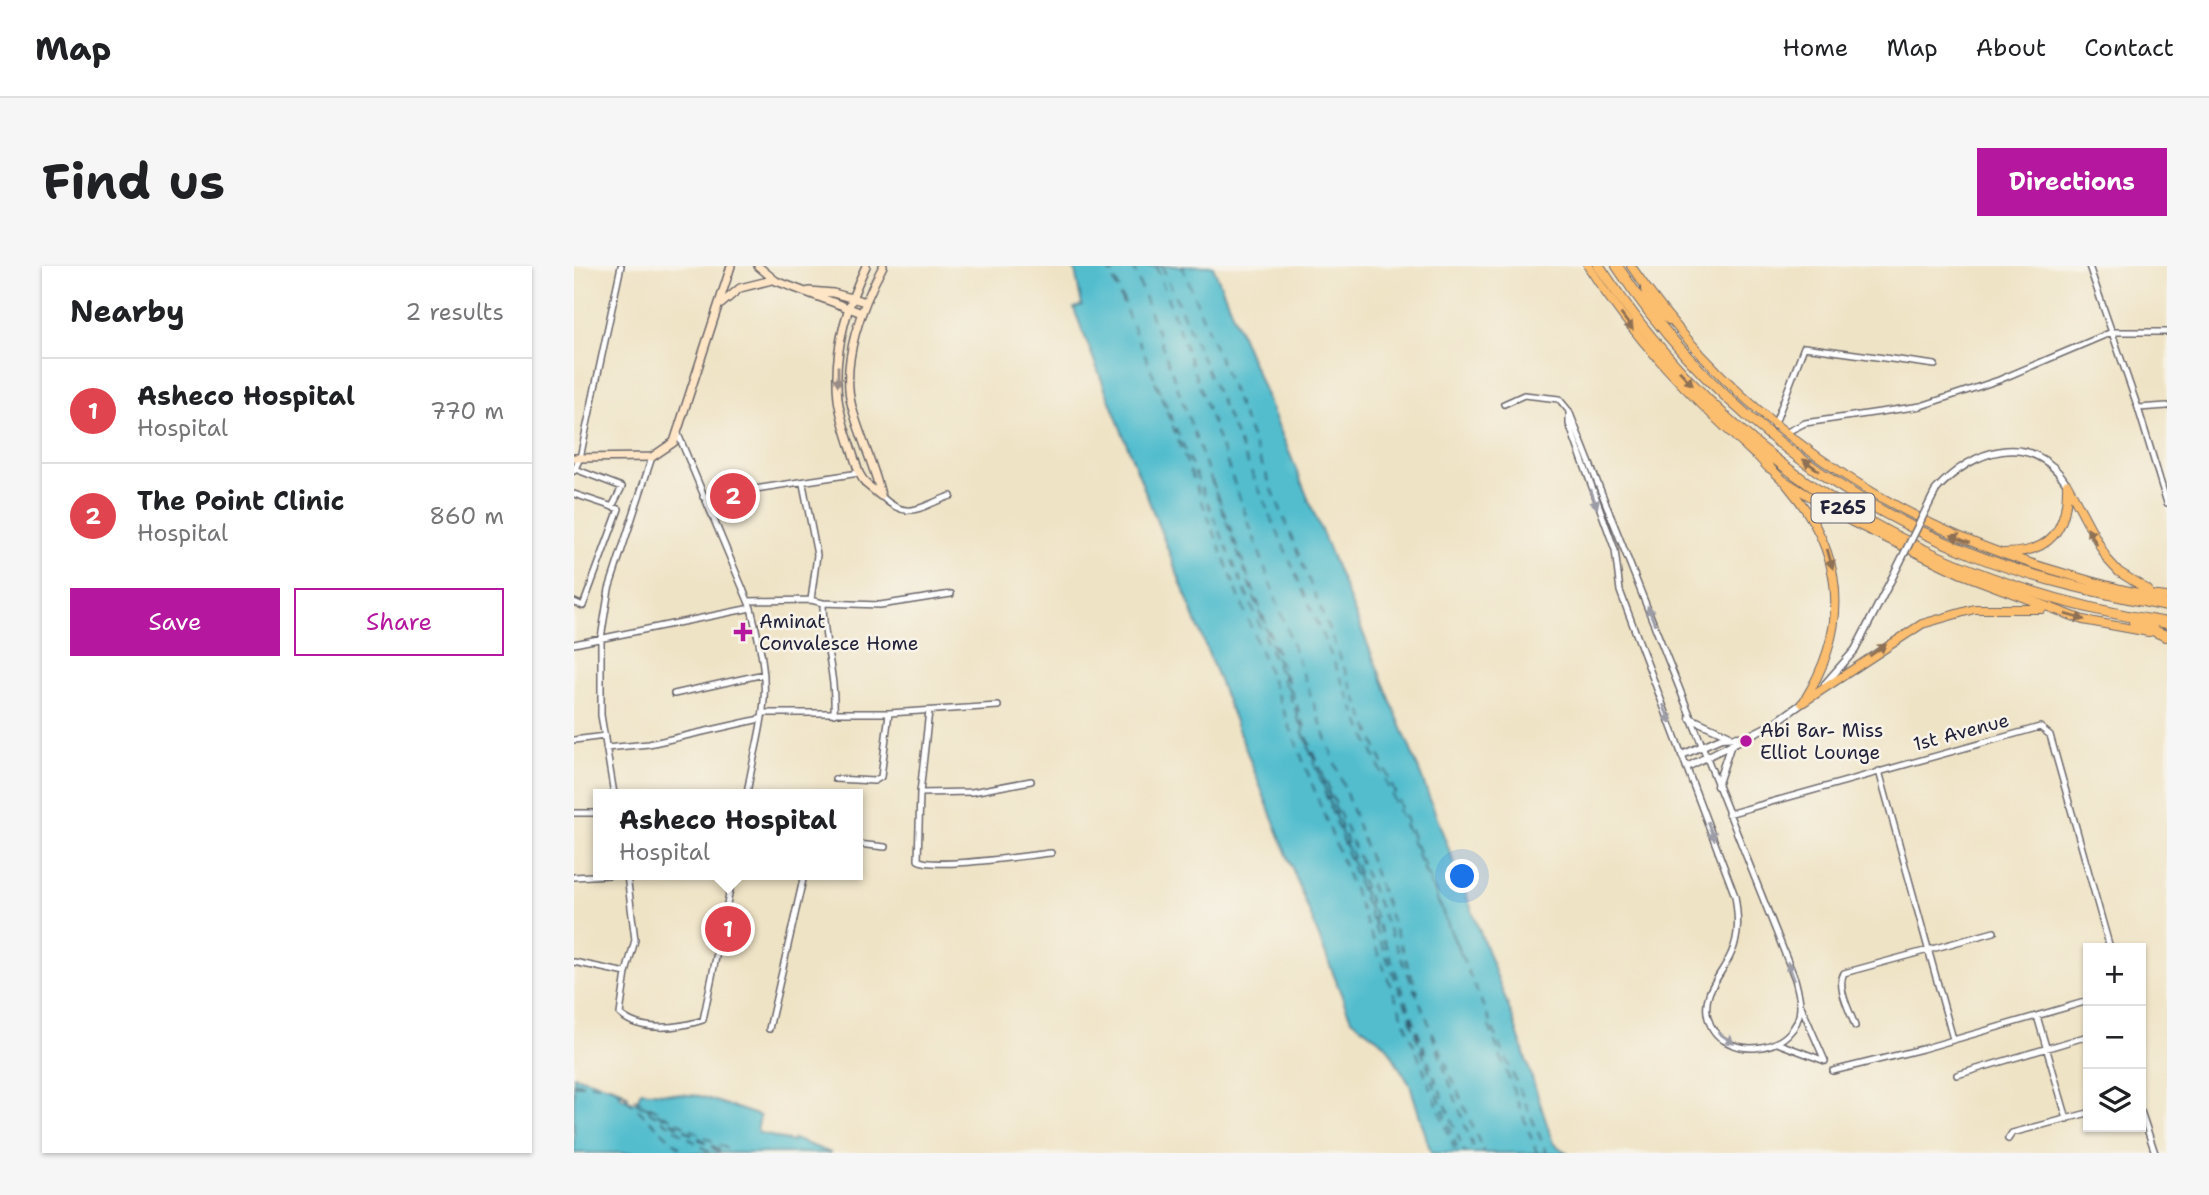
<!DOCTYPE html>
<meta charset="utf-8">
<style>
body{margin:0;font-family:"Shantell Sans",sans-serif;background:#f6f6f6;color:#202124}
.controls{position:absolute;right:21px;bottom:21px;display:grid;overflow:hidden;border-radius:0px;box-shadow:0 2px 5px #0004}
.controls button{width:63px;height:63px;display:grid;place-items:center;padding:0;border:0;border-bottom:2px solid #e0e0e0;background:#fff;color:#202124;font:35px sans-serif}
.you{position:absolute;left:889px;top:611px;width:24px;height:24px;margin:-18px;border:5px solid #fff;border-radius:50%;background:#1a73e8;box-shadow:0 0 0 10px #1a73e833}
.badge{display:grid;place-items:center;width:46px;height:46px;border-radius:50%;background:#b5179e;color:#fff;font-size:23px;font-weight:700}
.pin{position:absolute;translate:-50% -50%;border:4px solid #fff;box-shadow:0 2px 7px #0006}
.popup{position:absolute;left:19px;top:523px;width:270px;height:91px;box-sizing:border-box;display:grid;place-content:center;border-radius:0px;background:#fff;filter:drop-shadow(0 2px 5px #0005);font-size:23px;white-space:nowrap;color:#757577}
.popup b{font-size:26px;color:#202124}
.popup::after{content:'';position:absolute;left:50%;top:100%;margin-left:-14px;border:14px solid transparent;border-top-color:#fff}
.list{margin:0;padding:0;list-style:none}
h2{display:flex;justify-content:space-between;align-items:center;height:91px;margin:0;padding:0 28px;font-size:30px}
h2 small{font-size:23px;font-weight:400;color:#757577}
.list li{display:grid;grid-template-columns:46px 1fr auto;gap:21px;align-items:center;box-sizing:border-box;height:105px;padding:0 28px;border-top:2px solid #e0e0e0}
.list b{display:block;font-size:26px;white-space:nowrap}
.list p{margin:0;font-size:23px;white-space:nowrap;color:#757577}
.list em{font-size:23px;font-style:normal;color:#757577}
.actions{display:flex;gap:14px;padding:21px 28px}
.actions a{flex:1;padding:16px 0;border:2px solid #b5179e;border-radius:0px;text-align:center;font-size:24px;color:#b5179e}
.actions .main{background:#b5179e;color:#fff}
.icon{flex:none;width:38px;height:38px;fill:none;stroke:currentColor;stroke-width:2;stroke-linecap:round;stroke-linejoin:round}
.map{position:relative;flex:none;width:1593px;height:887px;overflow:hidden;border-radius:0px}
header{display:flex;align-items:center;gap:42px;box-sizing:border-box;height:98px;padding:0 35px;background:#fff;border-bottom:2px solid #e0e0e0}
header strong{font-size:33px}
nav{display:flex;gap:38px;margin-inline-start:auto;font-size:24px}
.intro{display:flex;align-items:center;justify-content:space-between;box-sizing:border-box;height:168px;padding:0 42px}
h1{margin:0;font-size:49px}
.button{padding:18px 32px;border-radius:0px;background:#b5179e;color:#fff;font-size:24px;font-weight:700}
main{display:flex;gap:42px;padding:0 42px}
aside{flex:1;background:#fff;border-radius:0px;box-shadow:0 2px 5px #0004}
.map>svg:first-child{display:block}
.water{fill:#52bdce;stroke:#3a7084;stroke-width:2}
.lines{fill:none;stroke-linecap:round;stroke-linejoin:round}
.ferry{stroke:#33586e;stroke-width:2;stroke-dasharray:9 7;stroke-linecap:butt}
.minor-casing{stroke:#6a666b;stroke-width:8}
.tertiary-casing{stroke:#6a666b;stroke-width:9}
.secondary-casing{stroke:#6a666b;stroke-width:10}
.primary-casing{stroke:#6a666b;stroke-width:10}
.motorway-casing{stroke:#6a666b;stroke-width:12}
.minor{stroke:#fff;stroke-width:5}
.tertiary{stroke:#fff;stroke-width:6}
.secondary{stroke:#fde5c5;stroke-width:7}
.primary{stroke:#fbbd6e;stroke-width:8}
.motorway{stroke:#fbbd6e;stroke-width:10}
.tertiary-bridge-casing{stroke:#6a666b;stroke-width:9;stroke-linecap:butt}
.tertiary-bridge{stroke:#fff;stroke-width:6}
.oneway{fill:#8e7054}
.oneway2{fill:#9a8d87}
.oneway3{fill:#9c9ca7}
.poi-dot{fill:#b5179e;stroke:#f7f3e8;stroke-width:2.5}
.labels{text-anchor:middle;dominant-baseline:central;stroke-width:5;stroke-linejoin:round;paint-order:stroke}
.shield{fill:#f7f3e8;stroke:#62616f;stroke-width:2}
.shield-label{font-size:18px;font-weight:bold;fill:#22223b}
.poi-label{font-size:19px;fill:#22223b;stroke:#f7f3e8;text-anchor:start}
.street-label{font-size:19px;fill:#22223b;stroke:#f7f3e8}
</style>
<header>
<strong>Map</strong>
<nav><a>Home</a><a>Map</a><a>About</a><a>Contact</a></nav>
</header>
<div class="intro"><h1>Find us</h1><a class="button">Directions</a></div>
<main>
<aside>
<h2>Nearby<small>2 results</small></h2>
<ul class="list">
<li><span class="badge" style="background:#e0444e">1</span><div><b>Asheco Hospital</b><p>Hospital</p></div><em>770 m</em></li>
<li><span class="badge" style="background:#e0444e">2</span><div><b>The Point Clinic</b><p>Hospital</p></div><em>860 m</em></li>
</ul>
<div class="actions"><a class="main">Save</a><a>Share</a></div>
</aside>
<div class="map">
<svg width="1593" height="887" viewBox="0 0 1593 887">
<rect width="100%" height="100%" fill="#f7f3e8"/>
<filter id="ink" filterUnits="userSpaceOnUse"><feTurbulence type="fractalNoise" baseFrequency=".0143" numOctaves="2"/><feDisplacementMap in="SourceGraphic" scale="14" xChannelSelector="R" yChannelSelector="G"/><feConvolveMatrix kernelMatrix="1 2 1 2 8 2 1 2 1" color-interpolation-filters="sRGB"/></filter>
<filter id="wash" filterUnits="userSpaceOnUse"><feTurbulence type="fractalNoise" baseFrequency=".00686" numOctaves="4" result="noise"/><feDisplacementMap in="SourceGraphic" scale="28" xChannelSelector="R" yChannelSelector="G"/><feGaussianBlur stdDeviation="1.57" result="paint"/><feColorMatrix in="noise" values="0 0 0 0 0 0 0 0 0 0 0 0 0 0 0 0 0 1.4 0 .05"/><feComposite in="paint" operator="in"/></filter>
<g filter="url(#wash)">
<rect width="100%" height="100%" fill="#efe3c5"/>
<path class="water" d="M500,0H639L843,499L939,753L979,877L993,887H857L836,819L812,779L777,753L502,48L500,42L508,39Z
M0,810L48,824L46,831L62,837L67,825L126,830L186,850L183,866L218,876L220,873L257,887H0Z"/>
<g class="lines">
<path class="ferry" d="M533,0L910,887
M536,0L551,38
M559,0L707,405
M582,0L844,727
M588,0L973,887
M608,0L888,693
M581,115L882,887
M638,214L731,461
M708,405L716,426
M723,450L796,650L891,887
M732,471L804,666
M748,509L854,792
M836,753L885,887
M915,760L963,887
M858,768L901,887
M0,817L20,818
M0,819H36L160,887
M40,822L112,887
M48,827L137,887
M69,839L151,887
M97,856L147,887"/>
</g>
</g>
<g filter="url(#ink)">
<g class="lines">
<g class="minor-casing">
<path id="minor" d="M1515,0L1564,142L1593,237
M930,138L950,129L985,133L995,145L1221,713C1223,721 1226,731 1226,739C1227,789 1146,798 1134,752C1127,726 1148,709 1157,688C1166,670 1164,649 1161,630L1046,325L1041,284L995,158V145
M1564,142L1593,140
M1200,160L1230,81L1361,99
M1211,167L1231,157L1347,140L1425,114L1538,66H1593
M104,168L177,342C185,375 194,409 189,444C186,471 177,500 173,528
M1,203L48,221L38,241
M0,205L6,192L47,0
M229,218L243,289L237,334
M0,228L45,243L9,340L0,336
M307,230C335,257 347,239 377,230
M129,231L285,207
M174,335L237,334L249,337C249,376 262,408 260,448
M249,337L306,339L377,328
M0,378L177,342
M100,428L190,408
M355,445L346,527L344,594C358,604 454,589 477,587
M189,447H315L424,440
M0,474L31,470
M32,482L75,478L186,453
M1305,505L1379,773
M261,513L300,515L307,511L315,447
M346,527L398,526L457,515
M40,528L27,449V372L35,323L78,191
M0,547H24
M1154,548L1466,461L1476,469L1536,682
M284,578L311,581
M53,609L61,674L52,707L46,748C67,767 105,762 129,754L159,609
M0,611L35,609
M0,696L52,707
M1227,740L1251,795
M1463,750L1493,853
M1281,760C1276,745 1262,721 1270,707L1420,666
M195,763L230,609
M1203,777L1251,795
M1259,805L1348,783L1514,735
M1383,809L1514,770
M1567,845L1581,887
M1434,873L1438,867L1514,847"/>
</g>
<g class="tertiary-casing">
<path id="tertiary" d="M1362,224C1398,183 1458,163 1493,218
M1251,418L1281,384L1317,314
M1116,452L1154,469
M1108,489L1147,472L1167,471
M1113,501L1202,456L1230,436
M1143,520L1157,478"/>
</g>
<g class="secondary-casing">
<path id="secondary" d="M184,0L202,15L288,47
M292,0C272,41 259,87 264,133C267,157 278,183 285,207L291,217L307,230
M235,25L259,27L292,36
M147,38L166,22L198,14
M0,192L78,191L100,176L157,0
M307,229C300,199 286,171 278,141C266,96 288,39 309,0"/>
</g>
<g class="primary-casing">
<path id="primary" d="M1014,0C1060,73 1117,131 1180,188
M1057,0C1160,152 1313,258 1489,307C1523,317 1559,328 1593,331
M1193,199L1209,214L1278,256L1385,307L1509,354L1575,366
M1493,218L1533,293L1545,306L1574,324
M1213,219C1271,287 1277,359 1230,435
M1430,287C1477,287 1494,263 1493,218
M1228,437L1348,358L1400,343H1468"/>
</g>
<g class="motorway-casing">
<path id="motorway" d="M1025,0C1158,204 1355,319 1593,357
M1043,0C1127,129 1255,231 1398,288C1460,313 1527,327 1593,340
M1072,23L1079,43
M1076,39L1095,53
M1176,176L1181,186L1195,201
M1560,356L1592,370"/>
</g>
<use href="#minor" class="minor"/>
<use href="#tertiary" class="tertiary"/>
<use href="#secondary" class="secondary"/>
<use href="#primary" class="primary"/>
<use href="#motorway" class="motorway"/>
<g class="tertiary-bridge-casing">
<path id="tertiary-bridge" d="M1317,314L1362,224"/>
</g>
<use href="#tertiary-bridge" class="tertiary-bridge"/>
</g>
<defs><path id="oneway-solid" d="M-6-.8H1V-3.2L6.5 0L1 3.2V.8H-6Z" transform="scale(1.75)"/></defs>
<g class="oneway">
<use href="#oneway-solid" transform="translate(1053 56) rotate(53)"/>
<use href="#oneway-solid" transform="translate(1112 112) rotate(47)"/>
<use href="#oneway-solid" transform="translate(1237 199) rotate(-145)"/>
<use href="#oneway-solid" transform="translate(1518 270) rotate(-118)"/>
<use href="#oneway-solid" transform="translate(1386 273) rotate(-157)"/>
<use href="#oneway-solid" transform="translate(1256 293) rotate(74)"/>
<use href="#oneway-solid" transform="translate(1501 351) rotate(16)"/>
<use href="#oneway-solid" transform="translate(1304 384) rotate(-35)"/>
</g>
<use class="oneway2" href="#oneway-solid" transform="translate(264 110) rotate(90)"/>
<g class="oneway3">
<use href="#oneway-solid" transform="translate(1020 233) rotate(71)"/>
<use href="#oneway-solid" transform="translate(1077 349) rotate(-111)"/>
<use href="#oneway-solid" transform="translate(1093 448) rotate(69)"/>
<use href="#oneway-solid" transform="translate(1137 565) rotate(69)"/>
<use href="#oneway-solid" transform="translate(1217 705) rotate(-111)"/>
<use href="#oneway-solid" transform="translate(1152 772) rotate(36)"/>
</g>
</g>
<g class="poi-dot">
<path d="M165.5 355.5h7v7h7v7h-7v7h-7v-7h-7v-7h7z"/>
<circle cx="1172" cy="475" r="7"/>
</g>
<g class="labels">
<rect class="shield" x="1237.5" y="227.5" width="63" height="29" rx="5"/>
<g class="shield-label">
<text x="1269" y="242">F265</text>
</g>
<g class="poi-label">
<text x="185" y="355">Aminat<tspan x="185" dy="22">Convalesce Home</tspan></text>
<text x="1186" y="464">Abi Bar- Miss<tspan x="1186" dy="22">Elliot Lounge</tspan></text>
</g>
<g class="street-label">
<text transform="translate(1387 466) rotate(-15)">1st Avenue</text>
</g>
</g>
</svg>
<div class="controls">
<button>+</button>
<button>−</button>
<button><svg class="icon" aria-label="layers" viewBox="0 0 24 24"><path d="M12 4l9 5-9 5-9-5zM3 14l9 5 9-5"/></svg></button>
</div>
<div class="you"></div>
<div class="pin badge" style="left:154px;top:663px;background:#e0444e">1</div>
<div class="popup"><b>Asheco Hospital</b>Hospital</div>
<div class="pin badge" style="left:159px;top:230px;background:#e0444e">2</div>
</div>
</main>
